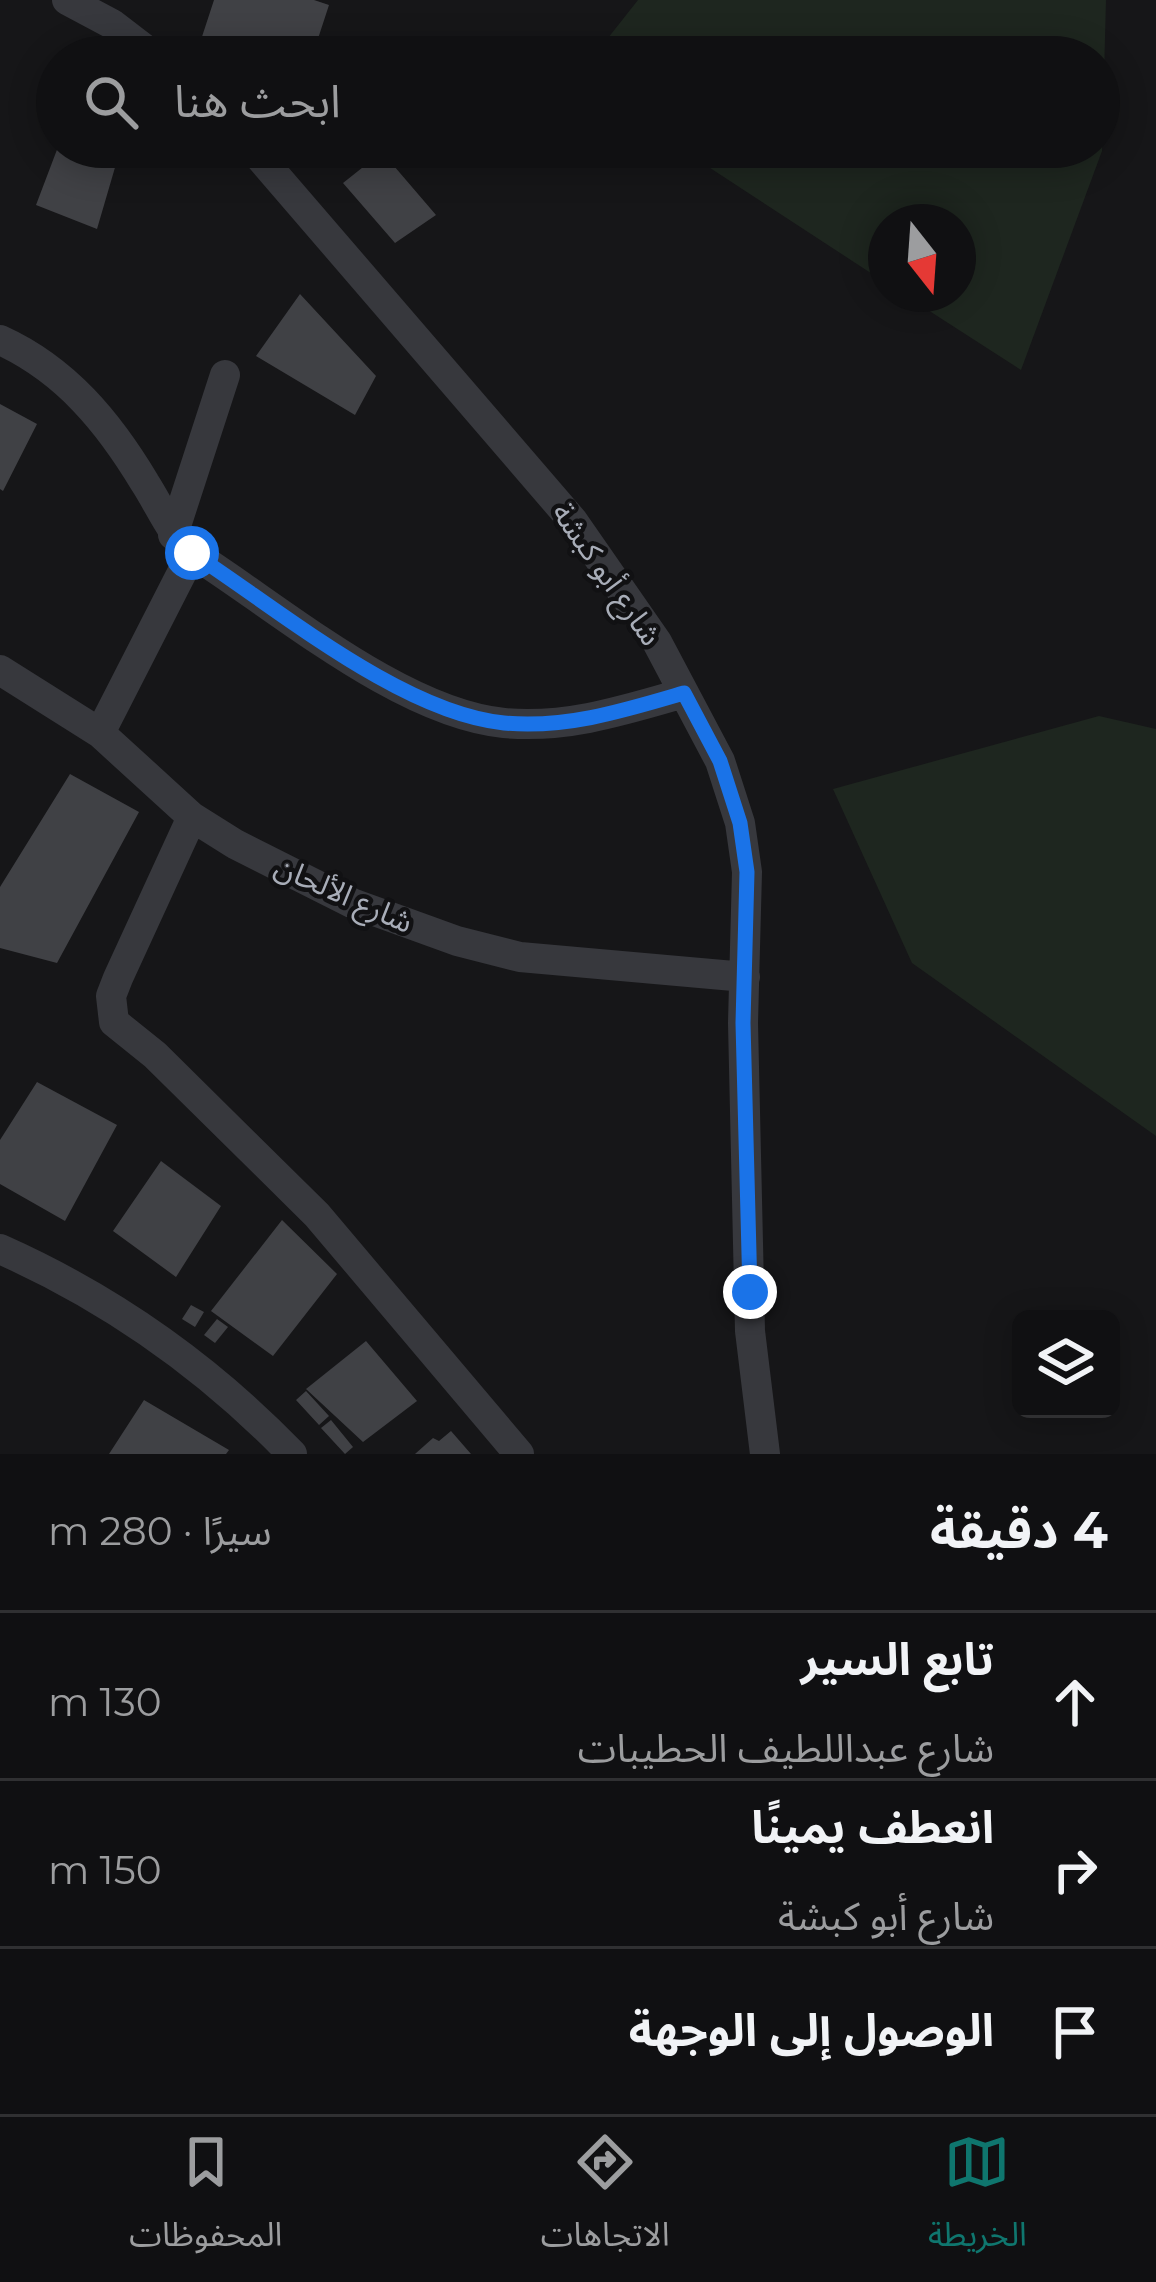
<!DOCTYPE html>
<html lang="ar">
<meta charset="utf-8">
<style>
body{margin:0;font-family:Montserrat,"Noto Sans Arabic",sans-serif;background:#1e1e20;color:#f1f3f6;direction:rtl}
.controls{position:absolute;right:36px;bottom:36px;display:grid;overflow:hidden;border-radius:18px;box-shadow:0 6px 30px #0003}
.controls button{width:108px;height:108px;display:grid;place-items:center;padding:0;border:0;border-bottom:3px solid #303032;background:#101012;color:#f1f3f6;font:60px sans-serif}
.compass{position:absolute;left:868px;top:204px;width:108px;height:108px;border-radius:50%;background:#101012;box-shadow:0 6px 30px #0003;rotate:163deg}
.stop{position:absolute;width:36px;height:36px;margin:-27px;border:9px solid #1a73e8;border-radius:50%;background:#fff}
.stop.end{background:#1a73e8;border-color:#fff;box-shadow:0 3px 12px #0008}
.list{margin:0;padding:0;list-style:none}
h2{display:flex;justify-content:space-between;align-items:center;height:156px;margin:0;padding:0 48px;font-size:51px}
h2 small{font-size:39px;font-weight:400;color:#9c9d9f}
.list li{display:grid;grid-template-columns:78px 1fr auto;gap:36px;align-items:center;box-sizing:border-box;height:168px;padding:0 48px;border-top:3px solid #303032}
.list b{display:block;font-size:45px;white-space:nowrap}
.list p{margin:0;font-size:39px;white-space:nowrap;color:#9c9d9f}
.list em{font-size:39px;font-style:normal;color:#9c9d9f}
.icon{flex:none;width:66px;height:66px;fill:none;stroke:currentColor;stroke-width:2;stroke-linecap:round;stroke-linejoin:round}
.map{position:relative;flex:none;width:1156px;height:1454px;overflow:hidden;direction:ltr}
.search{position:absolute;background:#101012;box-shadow:0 6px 30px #0003;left:36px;right:36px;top:36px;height:132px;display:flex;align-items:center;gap:30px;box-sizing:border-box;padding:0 42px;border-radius:66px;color:#9c9d9f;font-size:45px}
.sheet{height:660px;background:#101012}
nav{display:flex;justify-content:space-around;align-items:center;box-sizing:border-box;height:168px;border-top:3px solid #303032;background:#101012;font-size:33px;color:#9c9d9f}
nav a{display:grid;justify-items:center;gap:6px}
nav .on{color:#0f766e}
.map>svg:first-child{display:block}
.green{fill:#1e261f}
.building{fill:#404145}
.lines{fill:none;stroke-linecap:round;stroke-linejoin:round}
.street{stroke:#37383d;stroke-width:30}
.route{stroke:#1a73e8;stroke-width:15}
.labels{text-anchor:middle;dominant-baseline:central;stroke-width:9;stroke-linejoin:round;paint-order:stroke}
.street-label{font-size:30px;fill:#a8adb8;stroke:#111113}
</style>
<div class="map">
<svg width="1156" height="1454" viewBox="0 0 1156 1454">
<rect width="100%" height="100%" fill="#161618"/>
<path class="green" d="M638,0H1106L1102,151L1021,370L903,294H958V222H886V283L678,147H1099V57H593Z
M1099,716L1156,729V1136L912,963L833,789Z"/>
<path class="building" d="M214,0H314L329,5L312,57H200L196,55Z
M58,147H121L97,229L36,205Z
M382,152L436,215L395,243L343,183Z
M300,294L376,376L355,415L256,356Z
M0,404L37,424L3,491L0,489Z
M70,774L139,812L57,963L0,948V887Z
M37,1082L117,1125L65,1221L0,1184V1140Z
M161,1161L221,1206L176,1277L113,1231Z
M282,1220L337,1274L273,1356L211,1311Z
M191,1305L204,1312L195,1327L182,1319Z
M217,1319L228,1327L215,1343L204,1335Z
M366,1341L417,1401L363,1442L306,1389Z
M306,1391L329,1416L319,1425L296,1400Z
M144,1400L229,1450L226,1454H109Z
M331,1420L353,1447L345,1454L321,1428Z
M451,1431L471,1454H415L433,1438L439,1441Z"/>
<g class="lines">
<path class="street" d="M67,0L112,24L155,57
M251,147L573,521L657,642L720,761L740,823L747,872L743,1023L750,1331L765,1454
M0,340C66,370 109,423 145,483C161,508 170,532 192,553C279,608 401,713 504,723C566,729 625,710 684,693
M173,535L225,375
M0,670L100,733L192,817L235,844L352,903L457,941L520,957L745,977
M100,733L192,553
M192,817L118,978L111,996L114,1022L155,1055L317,1215L519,1454
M0,1249C110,1298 208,1367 292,1454"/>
</g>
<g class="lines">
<path class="route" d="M192,553C277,608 402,713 504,723C566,729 626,710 684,693L720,761L740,823L747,872L743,1023L750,1292"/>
</g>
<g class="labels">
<g class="street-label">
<text transform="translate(607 574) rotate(55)">شارع أبو كبشة</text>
<text transform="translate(344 894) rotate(24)">شارع الألحان</text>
</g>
</g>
</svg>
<div class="controls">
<button><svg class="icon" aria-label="layers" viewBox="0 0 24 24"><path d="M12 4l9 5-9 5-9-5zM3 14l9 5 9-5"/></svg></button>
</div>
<svg class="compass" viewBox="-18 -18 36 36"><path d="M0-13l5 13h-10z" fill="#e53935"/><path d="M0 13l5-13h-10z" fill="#9c9d9f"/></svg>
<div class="stop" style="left:192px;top:553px"></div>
<div class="stop end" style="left:750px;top:1292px"></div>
<div class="search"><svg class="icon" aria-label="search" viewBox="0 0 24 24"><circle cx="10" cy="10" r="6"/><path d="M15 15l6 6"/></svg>ابحث هنا</div>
</div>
<section class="sheet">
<h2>4 دقيقة<small>سيرًا · 280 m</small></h2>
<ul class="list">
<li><svg class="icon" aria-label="ahead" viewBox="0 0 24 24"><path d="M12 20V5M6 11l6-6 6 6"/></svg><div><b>تابع السير</b><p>شارع عبداللطيف الحطيبات</p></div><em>130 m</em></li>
<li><svg class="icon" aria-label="right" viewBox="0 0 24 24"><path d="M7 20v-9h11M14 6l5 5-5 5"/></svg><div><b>انعطف يمينًا</b><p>شارع أبو كبشة</p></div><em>150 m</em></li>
<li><svg class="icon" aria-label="arrive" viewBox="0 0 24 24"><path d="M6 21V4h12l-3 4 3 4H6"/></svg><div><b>الوصول إلى الوجهة</b></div></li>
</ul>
</section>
<nav>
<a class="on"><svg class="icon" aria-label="map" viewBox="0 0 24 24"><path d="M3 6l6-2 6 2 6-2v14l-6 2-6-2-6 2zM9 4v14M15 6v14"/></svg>الخريطة</a>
<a><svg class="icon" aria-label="directions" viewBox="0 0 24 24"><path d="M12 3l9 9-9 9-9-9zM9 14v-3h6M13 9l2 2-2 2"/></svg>الاتجاهات</a>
<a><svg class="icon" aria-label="saved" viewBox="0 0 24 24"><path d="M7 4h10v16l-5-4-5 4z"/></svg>المحفوظات</a>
</nav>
